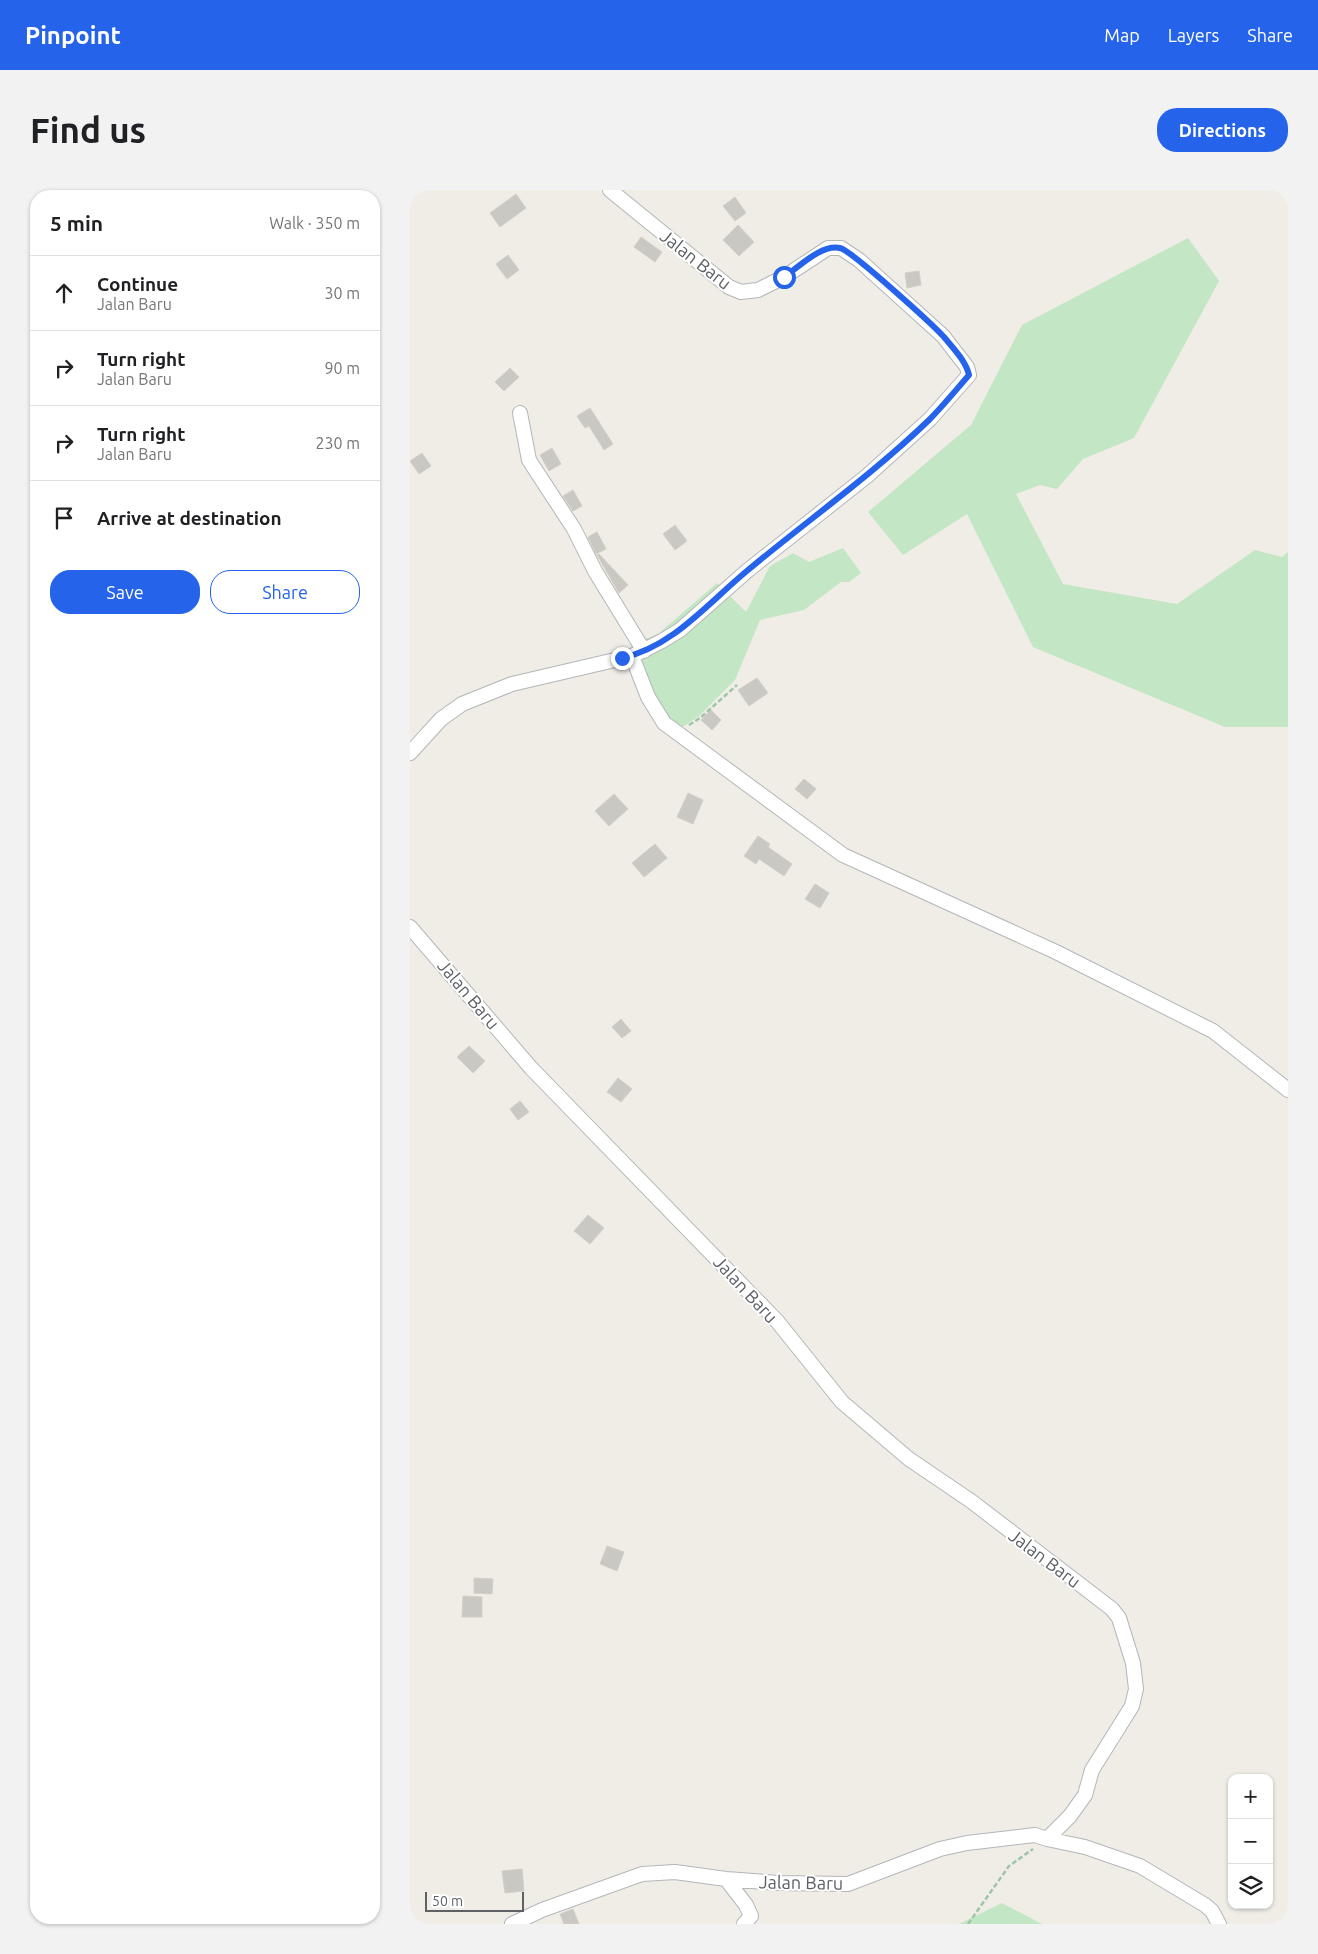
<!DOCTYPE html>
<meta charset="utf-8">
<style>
body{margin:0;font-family:Ubuntu,sans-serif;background:#f2f2f2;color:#202124}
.controls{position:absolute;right:15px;bottom:15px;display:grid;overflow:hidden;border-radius:10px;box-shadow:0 1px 4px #0004}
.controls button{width:45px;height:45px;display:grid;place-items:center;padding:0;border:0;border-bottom:1px solid #e0e0e0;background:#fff;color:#202124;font:25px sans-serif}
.scale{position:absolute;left:15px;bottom:12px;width:99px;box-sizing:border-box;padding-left:5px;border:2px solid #5d6166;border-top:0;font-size:14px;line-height:18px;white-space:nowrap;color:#5d6166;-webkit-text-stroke:4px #fff;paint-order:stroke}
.stop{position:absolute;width:15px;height:15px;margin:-11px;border:4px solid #2563eb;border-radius:50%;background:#fff}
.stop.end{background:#2563eb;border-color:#fff;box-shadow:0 1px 5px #0008}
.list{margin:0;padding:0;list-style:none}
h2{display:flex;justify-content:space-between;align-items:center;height:65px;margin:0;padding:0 20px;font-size:21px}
h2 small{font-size:16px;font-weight:400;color:#757577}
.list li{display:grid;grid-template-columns:32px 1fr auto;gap:15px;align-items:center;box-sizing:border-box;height:75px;padding:0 20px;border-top:1px solid #e0e0e0}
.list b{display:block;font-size:19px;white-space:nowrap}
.list p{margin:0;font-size:16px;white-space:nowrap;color:#757577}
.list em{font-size:16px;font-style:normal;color:#757577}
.actions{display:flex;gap:10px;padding:15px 20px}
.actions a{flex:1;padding:11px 0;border:1px solid #2563eb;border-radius:20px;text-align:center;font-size:18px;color:#2563eb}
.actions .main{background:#2563eb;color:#fff}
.icon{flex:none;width:28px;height:28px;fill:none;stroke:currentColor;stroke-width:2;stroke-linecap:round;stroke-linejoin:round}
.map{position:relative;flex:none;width:878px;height:1734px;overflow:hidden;border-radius:20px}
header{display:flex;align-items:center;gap:30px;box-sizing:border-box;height:70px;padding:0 25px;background:#2563eb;color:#fff}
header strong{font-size:24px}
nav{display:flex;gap:28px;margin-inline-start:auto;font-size:18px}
.intro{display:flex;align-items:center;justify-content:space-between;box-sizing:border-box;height:120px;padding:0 30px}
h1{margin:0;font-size:35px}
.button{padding:12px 22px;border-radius:20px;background:#2563eb;color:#fff;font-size:18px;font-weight:700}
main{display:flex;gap:30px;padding:0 30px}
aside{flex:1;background:#fff;border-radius:20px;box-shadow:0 1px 4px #0004}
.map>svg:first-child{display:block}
.green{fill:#c3e6c4}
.building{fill:#cac8c3;stroke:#d4cfc4}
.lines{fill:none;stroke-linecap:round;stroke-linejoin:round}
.street-casing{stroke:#b3b6ba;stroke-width:16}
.path{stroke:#9dc6a9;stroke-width:2.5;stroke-dasharray:5 2.5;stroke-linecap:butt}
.street{stroke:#fff;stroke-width:14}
.route{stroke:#2563eb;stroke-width:6}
.labels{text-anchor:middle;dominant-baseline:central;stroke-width:4;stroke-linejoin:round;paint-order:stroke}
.street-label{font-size:18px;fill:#5d6166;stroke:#fff}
</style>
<header>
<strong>Pinpoint</strong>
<nav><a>Map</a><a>Layers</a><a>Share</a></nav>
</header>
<div class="intro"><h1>Find us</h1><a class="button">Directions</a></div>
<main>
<aside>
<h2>5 min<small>Walk · 350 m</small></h2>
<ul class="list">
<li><svg class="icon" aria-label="ahead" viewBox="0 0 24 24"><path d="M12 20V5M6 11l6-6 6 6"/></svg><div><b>Continue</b><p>Jalan Baru</p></div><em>30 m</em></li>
<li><svg class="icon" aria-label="right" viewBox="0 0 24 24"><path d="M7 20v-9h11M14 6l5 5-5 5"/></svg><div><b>Turn right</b><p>Jalan Baru</p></div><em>90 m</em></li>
<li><svg class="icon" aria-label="right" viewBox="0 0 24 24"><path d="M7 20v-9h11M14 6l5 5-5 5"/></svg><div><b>Turn right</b><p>Jalan Baru</p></div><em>230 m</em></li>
<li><svg class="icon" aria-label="arrive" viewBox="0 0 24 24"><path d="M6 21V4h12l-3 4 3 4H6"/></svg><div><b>Arrive at destination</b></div></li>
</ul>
<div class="actions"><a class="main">Save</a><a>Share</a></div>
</aside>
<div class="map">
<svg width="878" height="1734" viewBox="0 0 878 1734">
<rect width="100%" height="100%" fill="#efede6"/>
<path class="green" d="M778,48L809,91L724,248L673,269L647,299L630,295L606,304L653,394L767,414L845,360L872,367L878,362V537H815L623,457L557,324L493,365L458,322L561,235L612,135Z
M433,358L451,383L439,392H431L394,420L350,430L325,490L289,526L268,540L238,504L220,455L248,444L307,393L336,422L360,376L383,363L399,372Z
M592,1713L632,1734H549Z"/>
<path class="building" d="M106,4L116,18L90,37L80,23Z
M325,7L336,23L325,31L313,16Z
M328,35L344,52L329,66L313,50Z
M231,47L252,62L245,72L224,57Z
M98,65L109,80L97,89L86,74Z
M509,81L511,95L497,98L495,83Z
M100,178L109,187L94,201L85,192Z
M180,218L203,254L194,260L179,236L175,238L167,226Z
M142,258L151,274L139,281L130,265Z
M12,263L21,276L9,284L0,271Z
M163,300L172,316L163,321L153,306Z
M265,335L277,351L265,360L253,344Z
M187,342L196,359L186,364L178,347Z
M189,364L218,395L209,403L187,365Z
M347,488L358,503L339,516L328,500Z
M301,520L311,530L302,540L291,530Z
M394,589L406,599L397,609L385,599Z
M278,603L293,610L283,634L267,627Z
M204,604L218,619L199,636L185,621Z
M348,646L360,654L358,657L382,674L374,686L349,669L346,674L334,666Z
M245,654L257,668L234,687L222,673Z
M405,694L419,703L410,718L395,709Z
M211,829L221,841L212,848L202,837Z
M59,856L75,871L63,883L47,867Z
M208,888L222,899L211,912L197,902Z
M110,911L119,922L108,930L100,919Z
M178,1025L194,1038L180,1054L164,1041Z
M197,1356L214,1362L207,1381L190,1374Z
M64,1388L83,1389L82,1404L64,1403Z
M53,1406L72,1407V1427H52Z
M112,1679L114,1701L95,1703L92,1681Z
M163,1719L169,1734H154L150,1724Z"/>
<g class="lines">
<g class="street-casing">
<path id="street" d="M110,223L119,270L164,339L185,381L234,461
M222,466L238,507L254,533L433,665L644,761L803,841L878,900
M0,563L31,529L52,514L102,494L222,466L252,451L270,440L337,381L457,286L520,229L559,185L557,177L533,146L449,70L431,58H418L374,87L348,100L331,102L319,97L200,0
M0,737L121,878L367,1131L432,1212L499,1269L561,1311L702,1419L709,1428L723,1473L726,1499L722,1516L682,1580L675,1605L660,1626L637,1649L625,1645L557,1653L530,1659L438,1694L369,1693L316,1689L265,1682L232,1684L132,1720L102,1734
M637,1649L675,1657L730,1676L795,1715L802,1721L809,1734
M316,1689L336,1715L341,1726L334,1734"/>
</g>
<path class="path" d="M279,535L290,528L327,495
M558,1734L599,1676L623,1659"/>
<use href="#street" class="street"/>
</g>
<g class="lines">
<path class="route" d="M212,468C263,457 299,412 338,380C398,330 462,285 519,230C533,216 546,200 559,185C556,171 543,158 534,147C522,134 442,61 430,58C411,54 389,77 374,87"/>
</g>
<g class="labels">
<g class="street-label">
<text transform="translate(286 69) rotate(38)">Jalan Baru</text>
<text transform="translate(59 804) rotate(50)">Jalan Baru</text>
<text transform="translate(336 1099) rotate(47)">Jalan Baru</text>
<text transform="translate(635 1368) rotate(37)">Jalan Baru</text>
<text transform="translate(391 1692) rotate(1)">Jalan Baru</text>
</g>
</g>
</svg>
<div class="controls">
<button>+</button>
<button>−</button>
<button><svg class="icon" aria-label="layers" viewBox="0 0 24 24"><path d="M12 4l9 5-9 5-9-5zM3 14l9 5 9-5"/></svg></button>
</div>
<div class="scale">50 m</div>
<div class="stop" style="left:374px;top:87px"></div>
<div class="stop end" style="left:212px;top:468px"></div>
</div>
</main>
